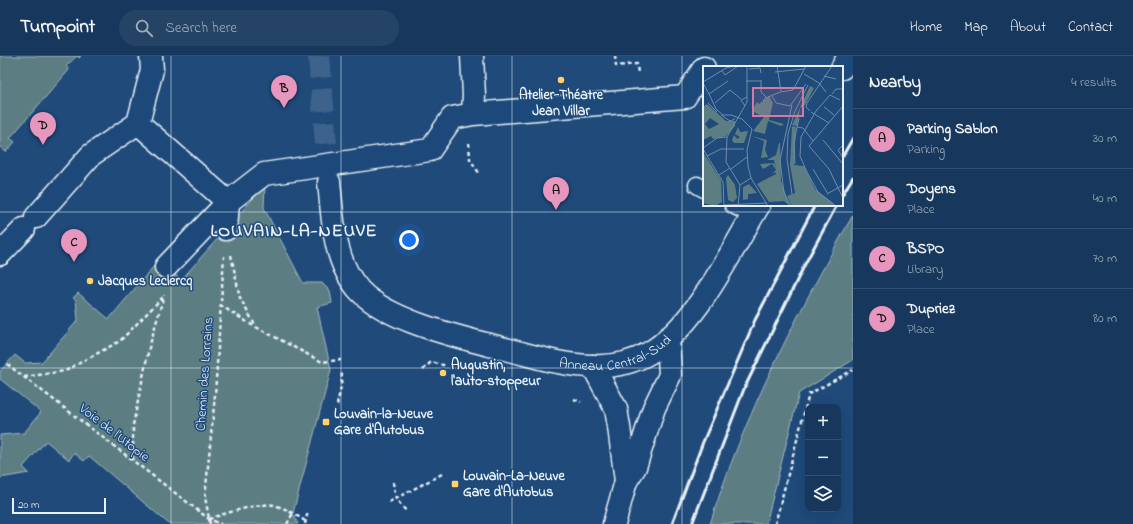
<!DOCTYPE html>
<meta charset="utf-8">
<style>
body{margin:0;font-family:"Indie Flower",sans-serif;background:#244365;color:#f1f3f6}
.controls{position:absolute;right:12px;bottom:12px;display:grid;overflow:hidden;border-radius:8px;box-shadow:0 4px 16px #0002}
.controls button{width:36px;height:36px;display:grid;place-items:center;padding:0;border:0;border-bottom:1px solid #365272;background:#17385c;color:#f1f3f6;font:20px sans-serif}
.scale{position:absolute;left:12px;bottom:10px;width:94px;box-sizing:border-box;padding-left:4px;border:2px solid #e8f1f8;border-top:0;font-size:11px;line-height:14px;white-space:nowrap;color:#e8f1f8;-webkit-text-stroke:3px #1f4a7a;paint-order:stroke}
.you{position:absolute;left:409px;top:184px;width:14px;height:14px;margin:-10px;border:3px solid #fff;border-radius:50%;background:#1a73e8;box-shadow:0 0 0 6px #1a73e833}
.badge{display:grid;place-items:center;width:26px;height:26px;border-radius:50%;background:#e797bd;color:#111;font-size:13px;font-weight:700}
.pin{position:absolute;translate:-50% -33px;filter:drop-shadow(0 1px 2px #0008)}
.pin::after{content:'';position:absolute;top:21px;width:14px;height:12px;background:inherit;clip-path:polygon(0 0,100% 0,50% 100%)}
.list{margin:0;padding:0;list-style:none}
h2{display:flex;justify-content:space-between;align-items:center;height:52px;margin:0;padding:0 16px;font-size:17px}
h2 small{font-size:13px;font-weight:400;color:#9eacbb}
.list li{display:grid;grid-template-columns:26px 1fr auto;gap:12px;align-items:center;box-sizing:border-box;height:60px;padding:0 16px;border-top:1px solid #365272}
.list b{display:block;font-size:15px;white-space:nowrap}
.list p{margin:0;font-size:13px;white-space:nowrap;color:#9eacbb}
.list em{font-size:13px;font-style:normal;color:#9eacbb}
.icon{flex:none;width:22px;height:22px;fill:none;stroke:currentColor;stroke-width:2;stroke-linecap:round;stroke-linejoin:round}
.map{position:relative;flex:none;width:853px;height:468px;overflow:hidden}
header{display:flex;align-items:center;gap:24px;box-sizing:border-box;height:56px;padding:0 20px;background:#17385c;border-bottom:1px solid #365272}
header strong{font-size:19px}
nav{display:flex;gap:22px;margin-inline-start:auto;font-size:14px}
.search{width:280px;height:36px;background:#244365;display:flex;align-items:center;gap:10px;box-sizing:border-box;padding:0 14px;border-radius:22px;color:#9eacbb;font-size:15px}
main{display:flex}
aside{flex:1;background:#17385c}
.map>svg:first-child{display:block}
.green{fill:#5c7e83;stroke:#a2b8be}
.lines{fill:none;stroke-linecap:round;stroke-linejoin:round}
.secondary-tunnel{stroke:#3d638d;stroke-width:22;stroke-dasharray:22 11;stroke-linecap:butt}
.lane-casing{stroke:#e8f1f8;stroke-width:19}
.street-casing{stroke:#e8f1f8;stroke-width:25}
.secondary-casing{stroke:#e8f1f8;stroke-width:25}
.path{stroke:#e8f1f8;stroke-width:2.5;stroke-dasharray:4 3;stroke-linecap:butt}
.lane{stroke:#1f4a7a;stroke-width:16}
.street{stroke:#1f4a7a;stroke-width:22}
.secondary{stroke:#1f4a7a;stroke-width:22}
.rail{stroke:#e8f1f8;stroke-width:3}
.grid{fill:none;stroke:#e8f1f8;stroke-width:1;stroke-opacity:0.55}
.poi-dot{fill:#ffd166;stroke:#1f4a7a;stroke-width:1.5}
.labels{text-anchor:middle;dominant-baseline:central;stroke-width:3;stroke-linejoin:round;paint-order:stroke}
.poi-label{font-size:14px;font-weight:bold;fill:#e8f1f8;stroke:#1f4a7a;text-anchor:start}
.street-label{font-size:14px;fill:#e8f1f8;stroke:#1f4a7a}
.district-label{font-size:18px;font-weight:bold;letter-spacing:1px;fill:#e8f1f8;stroke:#1f4a7a}
.inset-road{fill:none;stroke:#6f8dac;stroke-width:1}
.view{fill:#d37aa2;fill-opacity:0.15;stroke:#d37aa2;stroke-width:2}
.inset-edge{fill:none;stroke:#e8f1f8;stroke-width:2}
</style>
<header>
<strong>Turnpoint</strong>
<div class="search"><svg class="icon" aria-label="search" viewBox="0 0 24 24"><circle cx="10" cy="10" r="6"/><path d="M15 15l6 6"/></svg>Search here</div>
<nav><a>Home</a><a>Map</a><a>About</a><a>Contact</a></nav>
</header>
<main>
<div class="map">
<svg width="853" height="468" viewBox="0 0 853 468">
<rect width="100%" height="100%" fill="#1f4a7a"/>
<filter id="ink" filterUnits="userSpaceOnUse"><feTurbulence type="fractalNoise" baseFrequency=".025" numOctaves="2"/><feDisplacementMap in="SourceGraphic" scale="8" xChannelSelector="R" yChannelSelector="G"/><feConvolveMatrix kernelMatrix="1 2 1 2 8 2 1 2 1" color-interpolation-filters="sRGB"/></filter>
<g filter="url(#ink)">
<path class="green" d="M0,0H81L79,2L77,0L66,10L69,14L10,82L15,86L6,96L0,91Z
M265,129L264,152L303,227H322L330,235L332,247L317,251L331,314L293,457L298,468H169L89,400L84,405L74,397L69,404L46,385L23,411L29,417L0,422V379L24,377L41,356L0,323V315L15,299L25,307L42,306L78,264L76,244L73,242L78,237L109,263L159,204L181,224Z
M853,159V304L799,337L766,468H710C744,359 797,258 853,159Z"/>
<g class="lines">
<path class="secondary-tunnel" d="M319,0L329,126"/>
<g class="lane-casing">
<path id="lane" d="M697,129L704,133
M733,149L752,159"/>
</g>
<g class="street-casing">
<path id="street" d="M151,0L152,14L138,67L228,146L166,211
M472,0L474,39L473,58
M36,161L91,99L138,67
M226,173L228,146L264,118L430,94L452,62L473,58L685,41L704,12
M0,198L24,173"/>
</g>
<g class="secondary-casing">
<g id="secondary">
<path d="M842,12L849,0"/>
<path id="s1" d="M329,126C333,163 333,206 360,235C391,267 467,283 509,294C537,301 564,310 593,310C612,311 632,307 649,297C697,269 730,196 759,149"/>
<path d="M593,310L616,353L619,371L626,425L614,468"/>
<path d="M626,425L635,411L654,352L670,319L668,282"/>
</g>
</g>
<path class="path" d="M615,0L616,10L637,8L638,18
M469,87L470,103L479,117
M231,199L240,242L256,271L322,306L341,304
M220,249L255,271
M7,308L209,463L221,468
M423,314L431,306L447,310
M24,321L65,315L120,285L163,241
M574,343L581,346
M337,349L341,331L342,316
M133,404V369L149,292L164,239
M393,426L396,443L406,455
M389,446L442,418
M209,463C222,458 262,446 274,449C285,452 296,459 305,465
M210,468L205,441L215,339L224,200
M287,468L293,457
M305,468L308,455
M775,468L809,338L853,314"/>
<use href="#lane" class="lane"/>
<use href="#street" class="street"/>
<use href="#secondary" class="secondary"/>
<path class="rail" d="M842,101L853,82
M842,139L853,121
M672,468L703,386L755,264L815,149
M692,468L744,333L806,206L837,149"/>
</g>
</g>
<path class="grid" d="M171,0V468M341,0V468M512,0V468M682,0V468M0,156H853M0,312H853"/>
<g class="poi-dot">
<circle cx="561" cy="24" r="4"/>
<circle cx="90" cy="225" r="4"/>
<circle cx="443" cy="317" r="4"/>
<rect x="322" y="362" width="8" height="8" rx="2"/>
<rect x="451" y="424" width="8" height="8" rx="2"/>
</g>
<g class="labels">
<g class="poi-label">
<text x="561" y="39" text-anchor="middle">Atelier-Théatre<tspan x="561" dy="16">Jean Villar</tspan></text>
<text x="98" y="225">Jacques Leclercq</text>
<text x="451" y="309">Augustin,<tspan x="451" dy="16">l'auto-stoppeur</tspan></text>
<text x="334" y="358">Louvain-la-Neuve<tspan x="334" dy="16">Gare d'Autobus</tspan></text>
<text x="463" y="420">Louvain-La-Neuve<tspan x="463" dy="16">Gare d'Autobus</tspan></text>
</g>
<g class="street-label">
<text stroke="none"><textPath href="#s1" startOffset="388">Anneau Central-Sud</textPath></text>
<text transform="translate(205 318) rotate(-86)">Chemin des Lorrains</text>
<text transform="translate(114 377) rotate(38)">Voie de l'Utopie</text>
</g>
<g class="district-label">
<text x="294" y="176">LOUVAIN-LA-NEUVE</text>
</g>
</g>
<g transform="translate(703 10)">
<rect width="140" height="140" fill="#1f4a7a"/>
<path d="M107,20L111,22L102,39L97,42L94,60L89,59ZM66,30L70,37L66,54L81,58L78,60L65,55L62,68L50,65L61,51L49,45L54,36L56,38ZM4,38L23,55H32V60L23,70L10,73L8,70L0,74V41ZM7,52L16,58L6,63L2,58ZM89,60L93,61L91,99L101,100L112,123L131,138L129,140H89L84,130L92,127L87,99ZM35,61L37,66L45,65L41,77H31L29,74L31,69L34,73L37,71L32,68ZM49,70L64,74L62,84L65,91L58,92L61,75ZM76,77H77L78,115L87,140L81,135L66,136L54,118L73,108L72,106L67,109L73,104L69,98L60,103L57,98L72,97L73,104L71,94H56H64L73,89ZM0,86L18,114L19,136L12,140L0,137ZM25,109L32,119L34,132L30,136L25,134L23,112ZM46,118L54,127L45,128V133L40,134V121Z" fill="#5c7e83" fill-rule="evenodd"/>
<path class="inset-road" d="M74,0L78,25M46,3L57,2L58,7M19,5L22,9L35,0M72,6L101,3M101,8L116,17L123,26M121,10L133,13M58,14V26L63,31L60,35M25,15L6,28L7,30L13,43L20,49H28L39,53L49,63L44,84L45,100L48,112L65,140M43,15H58M0,16L23,2L31,0M0,17L6,28M129,28L133,23H140M69,30L73,37L87,40L103,18M63,32L77,26L90,24L103,0M5,37L14,46M12,37L27,24L38,33M42,40L38,34L44,31M140,40L106,80L126,103L140,132M121,41L131,49M107,45L103,41L104,37L129,0M108,46L126,57M18,49L27,55L32,53M94,61L100,62L110,75M120,74L140,98M140,79L135,84L140,92M0,82L14,72L24,71M0,83L20,116L21,140M4,90L18,83H41M92,98L91,76L96,52M28,103L44,91M110,103L125,128M16,109L27,102M37,119L48,112M89,128L84,93L85,68L92,45L105,19M124,128L140,119M21,139L64,137M35,140L37,119L23,96L24,71L44,36V0M88,140L81,127L77,94L89,39M133,140L115,126L104,106L97,90L98,71L113,45L127,29L137,34"/>
<path class="view" d="M50,22H100V50H50Z"/>
<rect width="140" height="140" class="inset-edge"/>
</g>
</svg>
<div class="controls">
<button>+</button>
<button>−</button>
<button><svg class="icon" aria-label="layers" viewBox="0 0 24 24"><path d="M12 4l9 5-9 5-9-5zM3 14l9 5 9-5"/></svg></button>
</div>
<div class="scale">20 m</div>
<div class="you"></div>
<div class="pin badge" style="left:556px;top:154px">A</div>
<div class="pin badge" style="left:284px;top:52px">B</div>
<div class="pin badge" style="left:74px;top:206px">C</div>
<div class="pin badge" style="left:43px;top:89px">D</div>
</div>
<aside>
<h2>Nearby<small>4 results</small></h2>
<ul class="list">
<li><span class="badge">A</span><div><b>Parking Sablon</b><p>Parking</p></div><em>30 m</em></li>
<li><span class="badge">B</span><div><b>Doyens</b><p>Place</p></div><em>40 m</em></li>
<li><span class="badge">C</span><div><b>BSPO</b><p>Library</p></div><em>70 m</em></li>
<li><span class="badge">D</span><div><b>Dupriez</b><p>Place</p></div><em>80 m</em></li>
</ul>
</aside>
</main>
